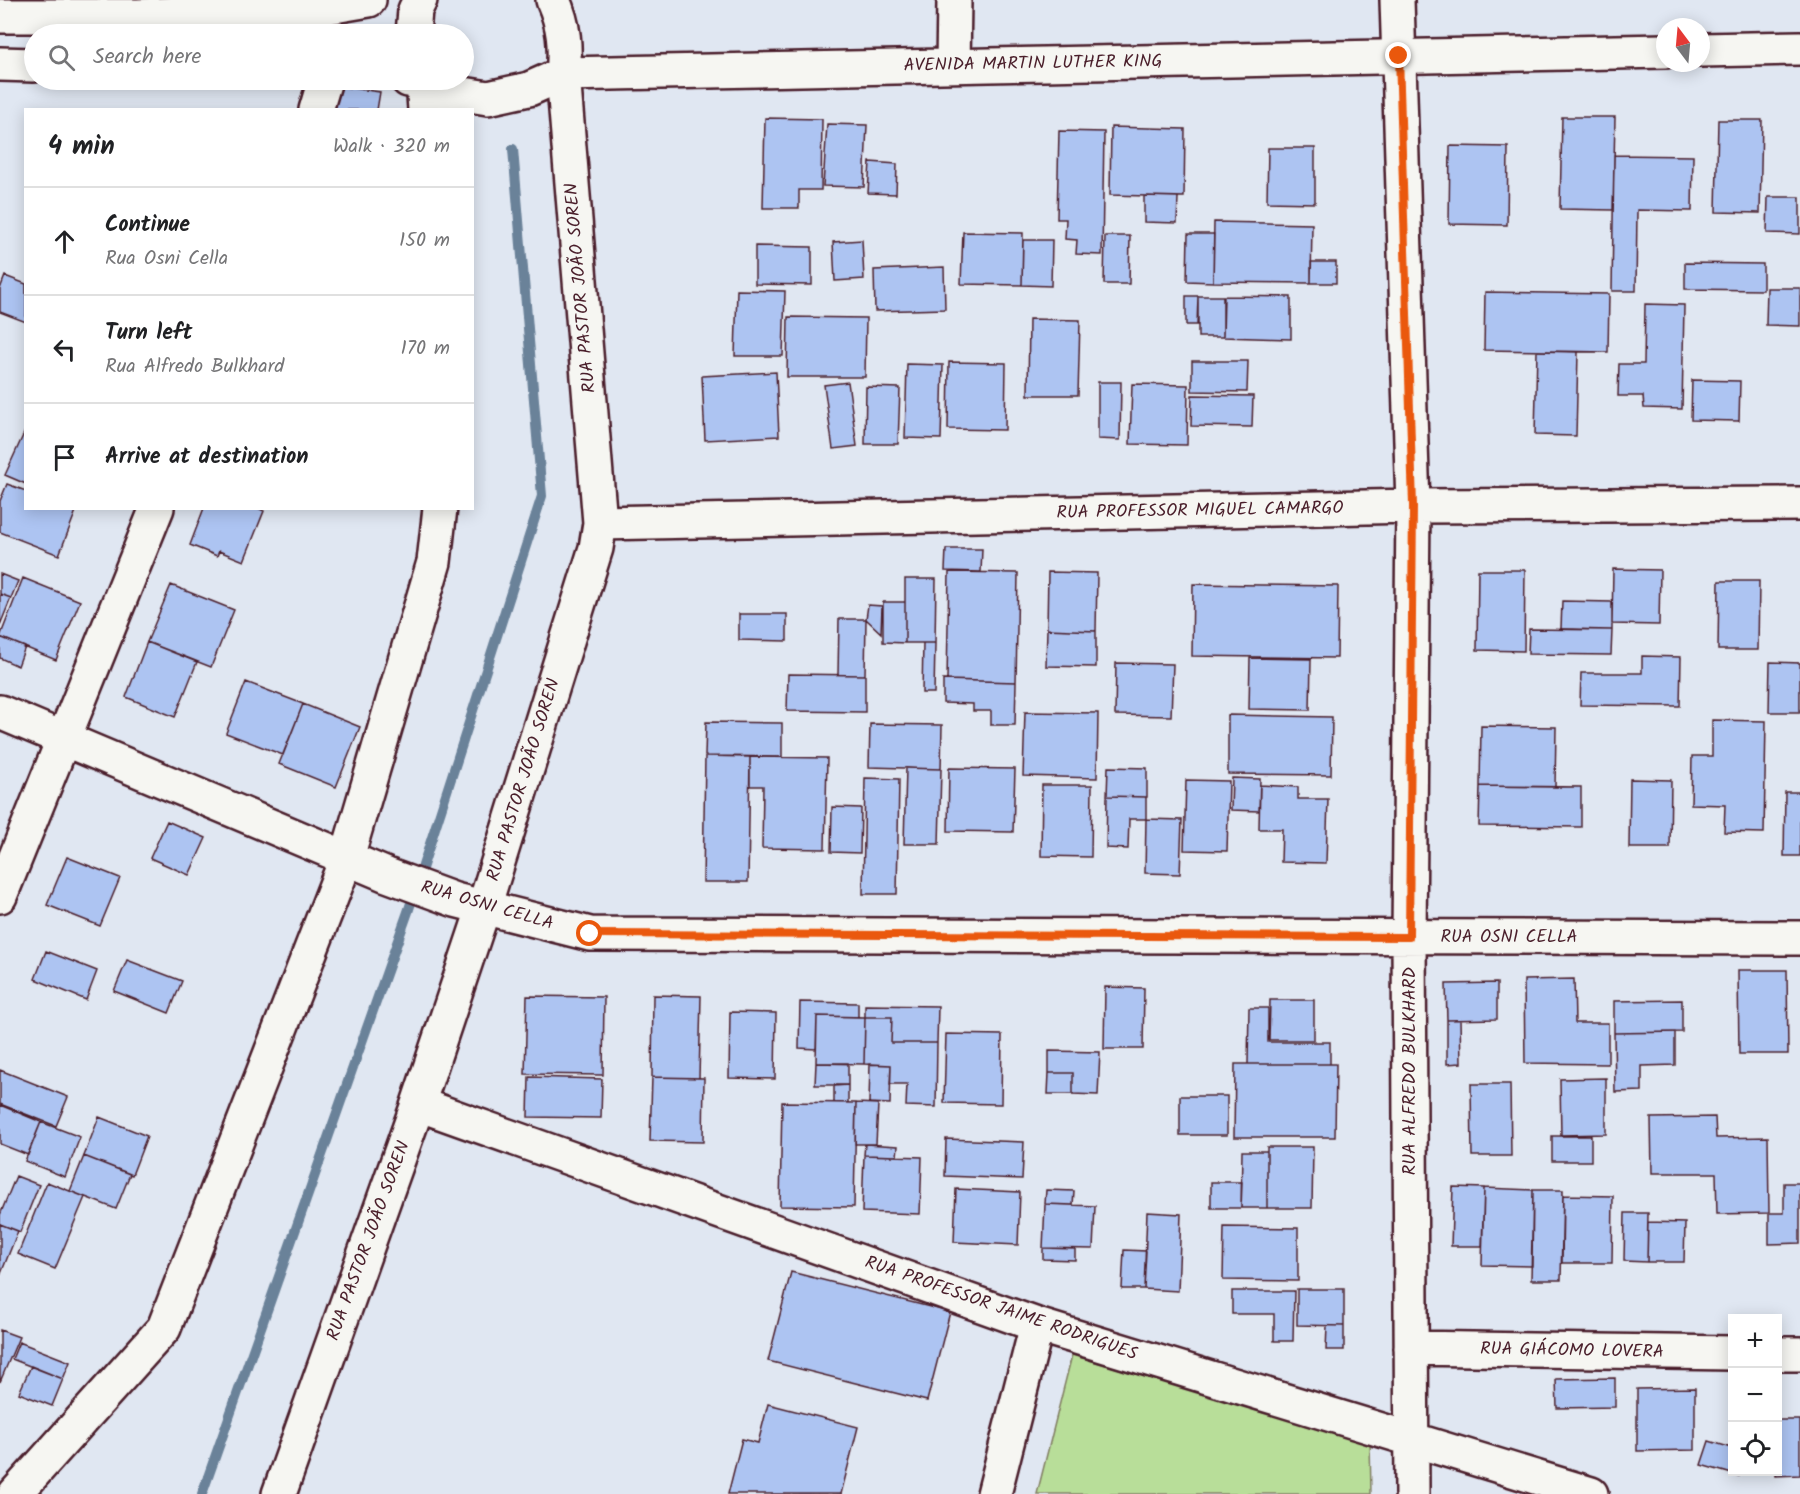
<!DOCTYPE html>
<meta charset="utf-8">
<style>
body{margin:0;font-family:Kalam,sans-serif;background:#f2f2f2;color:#202124}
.controls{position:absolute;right:18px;bottom:18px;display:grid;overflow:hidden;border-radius:0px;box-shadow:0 3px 15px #0003}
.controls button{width:54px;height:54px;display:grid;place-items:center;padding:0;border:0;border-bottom:2px solid #e0e0e0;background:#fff;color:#202124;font:30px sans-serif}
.compass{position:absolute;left:1656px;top:18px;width:54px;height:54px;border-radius:50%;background:#fff;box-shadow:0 3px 15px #0003;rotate:344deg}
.stop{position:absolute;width:18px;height:18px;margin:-14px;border:4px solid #ea580c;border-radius:50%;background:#fff}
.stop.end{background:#ea580c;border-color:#fff;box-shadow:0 2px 6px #0008}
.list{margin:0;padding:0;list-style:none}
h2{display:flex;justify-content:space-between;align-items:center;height:78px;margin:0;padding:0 24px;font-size:26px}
h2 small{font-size:20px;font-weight:400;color:#757577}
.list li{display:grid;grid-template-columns:39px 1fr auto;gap:18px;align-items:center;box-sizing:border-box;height:108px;padding:0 24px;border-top:2px solid #e0e0e0}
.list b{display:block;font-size:22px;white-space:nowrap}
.list p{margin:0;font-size:20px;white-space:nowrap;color:#757577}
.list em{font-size:20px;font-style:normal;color:#757577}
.icon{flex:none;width:33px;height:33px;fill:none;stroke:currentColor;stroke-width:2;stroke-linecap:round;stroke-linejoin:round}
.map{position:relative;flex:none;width:1800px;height:1494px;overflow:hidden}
.search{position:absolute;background:#fff;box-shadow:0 3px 15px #0003;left:24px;top:24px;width:450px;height:66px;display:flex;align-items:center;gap:15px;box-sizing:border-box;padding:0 21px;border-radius:33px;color:#757577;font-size:22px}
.panel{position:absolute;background:#fff;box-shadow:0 3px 15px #0003;left:24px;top:108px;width:450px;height:402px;border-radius:0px}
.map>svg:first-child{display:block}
.green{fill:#b8de99;stroke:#817e62;stroke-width:1.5}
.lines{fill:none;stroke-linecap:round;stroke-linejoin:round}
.stream{stroke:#6b8299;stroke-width:10}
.building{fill:#adc4f2;stroke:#4a1f2b;stroke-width:1.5}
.minor-casing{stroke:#4a1f2b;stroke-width:38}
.major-casing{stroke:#4a1f2b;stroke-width:38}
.minor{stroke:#f6f6f2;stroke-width:33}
.major{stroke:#f6f6f2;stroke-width:33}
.route{stroke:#ea580c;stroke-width:8}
.labels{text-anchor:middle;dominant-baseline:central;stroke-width:5;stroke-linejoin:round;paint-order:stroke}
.street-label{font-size:18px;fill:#4a1f2b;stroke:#f6f6f2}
</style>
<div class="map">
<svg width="1800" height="1494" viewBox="0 0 1800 1494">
<rect width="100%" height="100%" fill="#e0e7f2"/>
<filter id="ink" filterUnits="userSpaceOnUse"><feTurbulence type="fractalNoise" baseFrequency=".0167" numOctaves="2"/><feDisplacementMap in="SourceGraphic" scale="12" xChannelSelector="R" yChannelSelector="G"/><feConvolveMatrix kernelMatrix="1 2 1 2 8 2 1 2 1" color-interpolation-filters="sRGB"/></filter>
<g filter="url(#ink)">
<path class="green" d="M1072,1355L1370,1441L1371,1494H1037Z"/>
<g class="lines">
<path class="stream" d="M202,1494L409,909L542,496L513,149"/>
</g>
<path class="building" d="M337,86L380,92L377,110H334Z
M1562,117H1615L1613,210L1560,209Z
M765,118L822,119L821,190H799V208H763Z
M1718,120H1762L1760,213L1716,212Z
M827,124L867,125L864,187L823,186Z
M1111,127L1185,129L1184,197L1110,195Z
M1059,131L1104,132L1102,255L1076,254L1077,240L1065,239L1066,219H1057Z
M1450,146L1508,147L1507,225L1449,224Z
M1268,148H1315V203L1267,202Z
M1614,155L1693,156L1692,211L1637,210L1636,291H1612Z
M870,162L897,164L896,194L868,193Z
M1144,196L1178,197L1177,223L1144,222Z
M1768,197H1800V234L1767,233Z
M1214,222L1312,224L1311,283L1213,282Z
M963,232L1023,233L1022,285L961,284Z
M1188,234H1214L1213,282L1187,281Z
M1105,236H1130L1129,284H1104Z
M862,240L864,279L835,281L833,242Z
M1023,240H1052L1051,286L1022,285Z
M755,246L812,247V285L755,284Z
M1311,262H1336V283H1311Z
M1685,263L1763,264V290L1685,289Z
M944,267L945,309L875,311L874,270Z
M5,276L26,284V322L0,312V289Z
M1767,288H1800V326L1766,325Z
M737,290L785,291L783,356H735Z
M1485,292L1609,294L1608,352L1484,350Z
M1186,296H1198L1197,325H1186Z
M1198,296H1224L1223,337H1198Z
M1223,296L1291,297V339L1223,337Z
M1645,304L1684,305L1682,409L1644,408L1643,396H1618L1619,364H1644Z
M788,317L866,318L865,377H787Z
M1029,319L1080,320L1078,395H1028Z
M1537,351L1578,352L1576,436L1535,435Z
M1192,361H1248L1247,392L1192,391Z
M949,362L1006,363L1005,430L948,429Z
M907,364L943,365L941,439L905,438Z
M776,372L779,436L705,440L702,376Z
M1692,380L1740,381L1739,421L1691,420Z
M848,382L857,446L833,449L824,385Z
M1098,382H1121L1120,440L1098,439Z
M1132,384L1188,385L1187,445L1130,444Z
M866,387L900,388L898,444H865Z
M1192,395L1253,396L1252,427L1191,426Z
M26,429V484L5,475Z
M7,484L26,491V508H69L76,511L59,555L0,532V501Z
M204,508H258L264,511L244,561L219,551L217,556L190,545Z
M946,549H982L981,572L945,571Z
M1613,569L1660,570L1659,625L1612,624Z
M1478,570H1525L1524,651L1477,650Z
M949,572L1018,573L1016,682L947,680Z
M1048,572L1097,573L1096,631L1047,629Z
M0,574L18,581L11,598L0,594Z
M23,578L80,601L56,660L0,637Z
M905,579H936L935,643H905Z
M1719,581H1759L1758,650H1718Z
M1193,584L1338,586L1337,658L1192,656Z
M171,585L234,610L211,667L147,642Z
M0,594L11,598L0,625Z
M1562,601L1612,602V630L1561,629Z
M883,602H905V643L883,642Z
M868,605L882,606L881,633L866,619Z
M739,614H787V641L739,640Z
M839,619H866L865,675H838Z
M1047,629L1096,631V667L1046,666Z
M1529,629L1612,630L1611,655L1528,654Z
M0,637L25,647L18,666L0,658Z
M147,642L197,662L175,717L126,697Z
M923,643H935L934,693H922Z
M1642,656L1681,657L1680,706L1580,705L1581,673H1642Z
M1250,658L1311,659L1310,710L1249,709Z
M1770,662L1800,663V712H1769Z
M1116,663L1173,664L1171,716L1115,715Z
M788,674L865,675V712L787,711Z
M943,680L1016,682L1015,725H991V711H973V704L943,703Z
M246,682L303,704L283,755L226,733Z
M303,704L360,727L336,787L279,764Z
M1025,712L1098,713L1097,778L1023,776Z
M1228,715L1332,717L1331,775L1228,774Z
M1712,720L1766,721L1764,833L1724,832L1725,805L1691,804L1692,756H1712Z
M706,722L782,723V757L705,756Z
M870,724L942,725L941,769L869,767Z
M1481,726L1556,727L1555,787L1480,786Z
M705,756L750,757L748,882H703Z
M750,757L827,758L825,849L762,848L763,786H750Z
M1108,767L1147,768V797L1107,796Z
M906,768L941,769L939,844H904Z
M949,768L1015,769L1013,832L948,831Z
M865,778L899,779L897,894H863Z
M1232,778L1260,779L1259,811L1231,810Z
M1630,779L1671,780L1670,848H1629Z
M1186,780L1229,781L1227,851L1184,850Z
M1042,785H1092L1091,857L1041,856Z
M1260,785L1298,787V799H1328L1326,863L1281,862L1282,829H1259Z
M1480,786L1581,787V827L1479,826Z
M1785,792H1800V856H1784Z
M1107,796L1146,797V819H1129L1128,849L1106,848Z
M832,807L861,808L860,853L831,852Z
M1146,819L1182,820L1180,874L1145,873Z
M167,821L206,838L189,875L150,858Z
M67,857L120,878L100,926L47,905Z
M46,951L97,971L86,1000L35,979Z
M127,960L182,981L169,1013L114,991Z
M1738,970H1787L1788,1054H1739Z
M1574,979L1575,1023H1608V1064L1525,1063L1524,980Z
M1497,983V1019L1447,1020L1446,984Z
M1105,987L1144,988L1143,1049H1104Z
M653,995L701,996L699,1078L652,1077Z
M527,996L604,997L603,1075L525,1074Z
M1270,1000H1314V1040H1269Z
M1682,1000V1032L1614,1033V1001Z
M800,1002L858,1003V1017L817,1016L816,1049L799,1048Z
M865,1005L938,1006L937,1043H891L892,1017H865Z
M1249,1008H1268V1042H1330V1064H1248Z
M730,1012L776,1013L775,1079L729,1078Z
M817,1016L865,1017L864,1064L816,1063Z
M865,1017H892L891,1043H937L936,1107L906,1106L907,1084H890L891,1065L864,1064Z
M1447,1020H1460L1461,1063L1447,1064Z
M1675,1032V1065L1642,1066V1091L1615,1092L1614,1033Z
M946,1034L1002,1035L1001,1104L944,1103Z
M1049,1051L1100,1052L1098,1095L1073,1094V1073H1049Z
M816,1063H848V1085H815Z
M870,1064L891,1065L890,1104L869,1103Z
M1235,1064H1336L1335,1137H1234Z
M0,1070L68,1097L56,1126L0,1104Z
M1049,1073H1073V1094H1048Z
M529,1077L602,1079L601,1118L528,1117Z
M652,1077L704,1078L703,1142L650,1141Z
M1606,1078V1134L1561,1135L1560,1079Z
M1471,1084H1510L1511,1156H1472Z
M848,1085V1103H834V1086Z
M1180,1096H1227V1135H1180Z
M782,1102L856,1103L854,1207L780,1206Z
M856,1103L878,1104L876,1144H855Z
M0,1105L41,1122L28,1155L0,1144Z
M99,1117L147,1136L132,1175L84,1156Z
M1715,1117L1716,1138L1768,1137L1769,1213L1717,1214L1716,1173H1652L1651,1118Z
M41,1122L80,1137L65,1177L25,1161Z
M1552,1136H1591V1161H1552Z
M946,1139L1024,1142L1022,1179L945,1176Z
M865,1144L898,1146L897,1156L864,1155Z
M1267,1147H1313L1312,1208H1267Z
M1242,1151H1267V1208H1241Z
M864,1155L922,1157L920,1214L862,1212Z
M84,1156L130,1174L116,1209L70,1191Z
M16,1176L39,1185L20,1232L0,1224V1215Z
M47,1182L85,1197L55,1269L18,1254Z
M1211,1182H1242L1241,1208H1211Z
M1784,1183H1800V1243L1769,1244V1213H1784Z
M1453,1187L1484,1188L1482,1246H1451Z
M1484,1188L1533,1190L1532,1266L1482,1265Z
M956,1189L1020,1192L1018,1245L954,1242Z
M1046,1190L1074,1191L1073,1205L1045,1204Z
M1533,1190H1563L1561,1280H1531Z
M1563,1195L1613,1196L1612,1263H1562Z
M1045,1204L1095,1206L1093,1249L1043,1248Z
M1147,1212L1181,1214L1178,1291L1144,1289Z
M1625,1213H1648L1647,1262L1624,1261Z
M1648,1222L1685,1223L1684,1262H1647Z
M0,1224L18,1231L0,1276Z
M1224,1227L1298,1228V1281L1223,1280Z
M1043,1248L1075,1249V1260L1043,1259Z
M1124,1250L1146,1251L1144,1289H1122Z
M791,1272L950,1312L927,1401L768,1361Z
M1297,1289H1344V1326L1297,1325Z
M1232,1291H1294L1293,1341H1274V1314H1232Z
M1327,1326H1344V1350H1326Z
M0,1330L19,1337L0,1382Z
M19,1342L70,1362L63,1379L12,1359Z
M31,1366L63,1379L52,1406L19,1393Z
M1615,1378V1407L1557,1408L1556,1379Z
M1695,1388V1450L1637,1451V1389Z
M768,1404L858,1427L841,1494H728L742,1439L758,1443Z
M1778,1420H1800V1475L1775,1476V1472H1778Z
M1709,1441L1732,1448V1472H1741L1739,1476L1701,1465Z"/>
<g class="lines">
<g class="minor-casing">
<path id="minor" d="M1397,0L1413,506L1409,937L1412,1494
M423,81L425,110
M316,110L325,80
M600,523L1413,506L1800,504
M0,712L387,875L455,900L590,934L1800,938
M0,896L157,508
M418,1104L1037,1325L1591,1494
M1411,1348L1732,1353
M1778,1354H1800
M15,1494L164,1328L347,857L434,562L440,508
M279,1494L418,1104L484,907L596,548L600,523L563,74
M994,1494L1037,1325"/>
</g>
<g class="major-casing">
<path id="major" d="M553,0C564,25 566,47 563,74
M0,16H140L328,7L369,0
M413,34L415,10L420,0
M1701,50L1800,48
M0,64L34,65
M953,65L954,0
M408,80L423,81L445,91L488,98L529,89L563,74L1665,51"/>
</g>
<use href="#minor" class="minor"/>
<use href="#major" class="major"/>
</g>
</g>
<g class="lines" filter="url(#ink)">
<path class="route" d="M590,934L1409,937L1413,506L1399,56"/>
</g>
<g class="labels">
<g class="street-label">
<text transform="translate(1033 64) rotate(-1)">AVENIDA MARTIN LUTHER KING</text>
<text transform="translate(581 288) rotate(-95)">RUA PASTOR JOÃO SOREN</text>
<text transform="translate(1200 511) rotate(-1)">RUA PROFESSOR MIGUEL CAMARGO</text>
<text transform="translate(524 780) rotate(-73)">RUA PASTOR JOÃO SOREN</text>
<text transform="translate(487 906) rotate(16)">RUA OSNI CELLA</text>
<text x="1509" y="937">RUA OSNI CELLA</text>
<text transform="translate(1410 1071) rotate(-90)">RUA ALFREDO BULKHARD</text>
<text transform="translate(369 1241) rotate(-70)">RUA PASTOR JOÃO SOREN</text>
<text transform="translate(1001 1309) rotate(19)">RUA PROFESSOR JAIME RODRIGUES</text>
<text transform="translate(1572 1351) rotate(1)">RUA GIÁCOMO LOVERA</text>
</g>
</g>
</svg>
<div class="controls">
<button>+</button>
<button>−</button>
<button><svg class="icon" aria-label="locate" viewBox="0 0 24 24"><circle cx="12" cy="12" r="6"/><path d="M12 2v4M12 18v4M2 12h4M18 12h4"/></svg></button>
</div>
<svg class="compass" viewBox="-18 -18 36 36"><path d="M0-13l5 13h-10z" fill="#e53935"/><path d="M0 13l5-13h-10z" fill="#757577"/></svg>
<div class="stop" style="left:590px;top:934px"></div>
<div class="stop end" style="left:1399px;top:56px"></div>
<div class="search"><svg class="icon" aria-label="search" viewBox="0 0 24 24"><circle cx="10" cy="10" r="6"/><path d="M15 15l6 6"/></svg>Search here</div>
<section class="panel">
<h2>4 min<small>Walk · 320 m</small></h2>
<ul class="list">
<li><svg class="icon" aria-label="ahead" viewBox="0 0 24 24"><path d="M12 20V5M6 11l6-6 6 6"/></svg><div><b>Continue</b><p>Rua Osni Cella</p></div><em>150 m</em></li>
<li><svg class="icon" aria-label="left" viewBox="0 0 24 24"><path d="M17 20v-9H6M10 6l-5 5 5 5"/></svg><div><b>Turn left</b><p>Rua Alfredo Bulkhard</p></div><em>170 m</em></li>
<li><svg class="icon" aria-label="arrive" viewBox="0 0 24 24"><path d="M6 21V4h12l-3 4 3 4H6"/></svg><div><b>Arrive at destination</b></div></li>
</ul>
</section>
</div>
